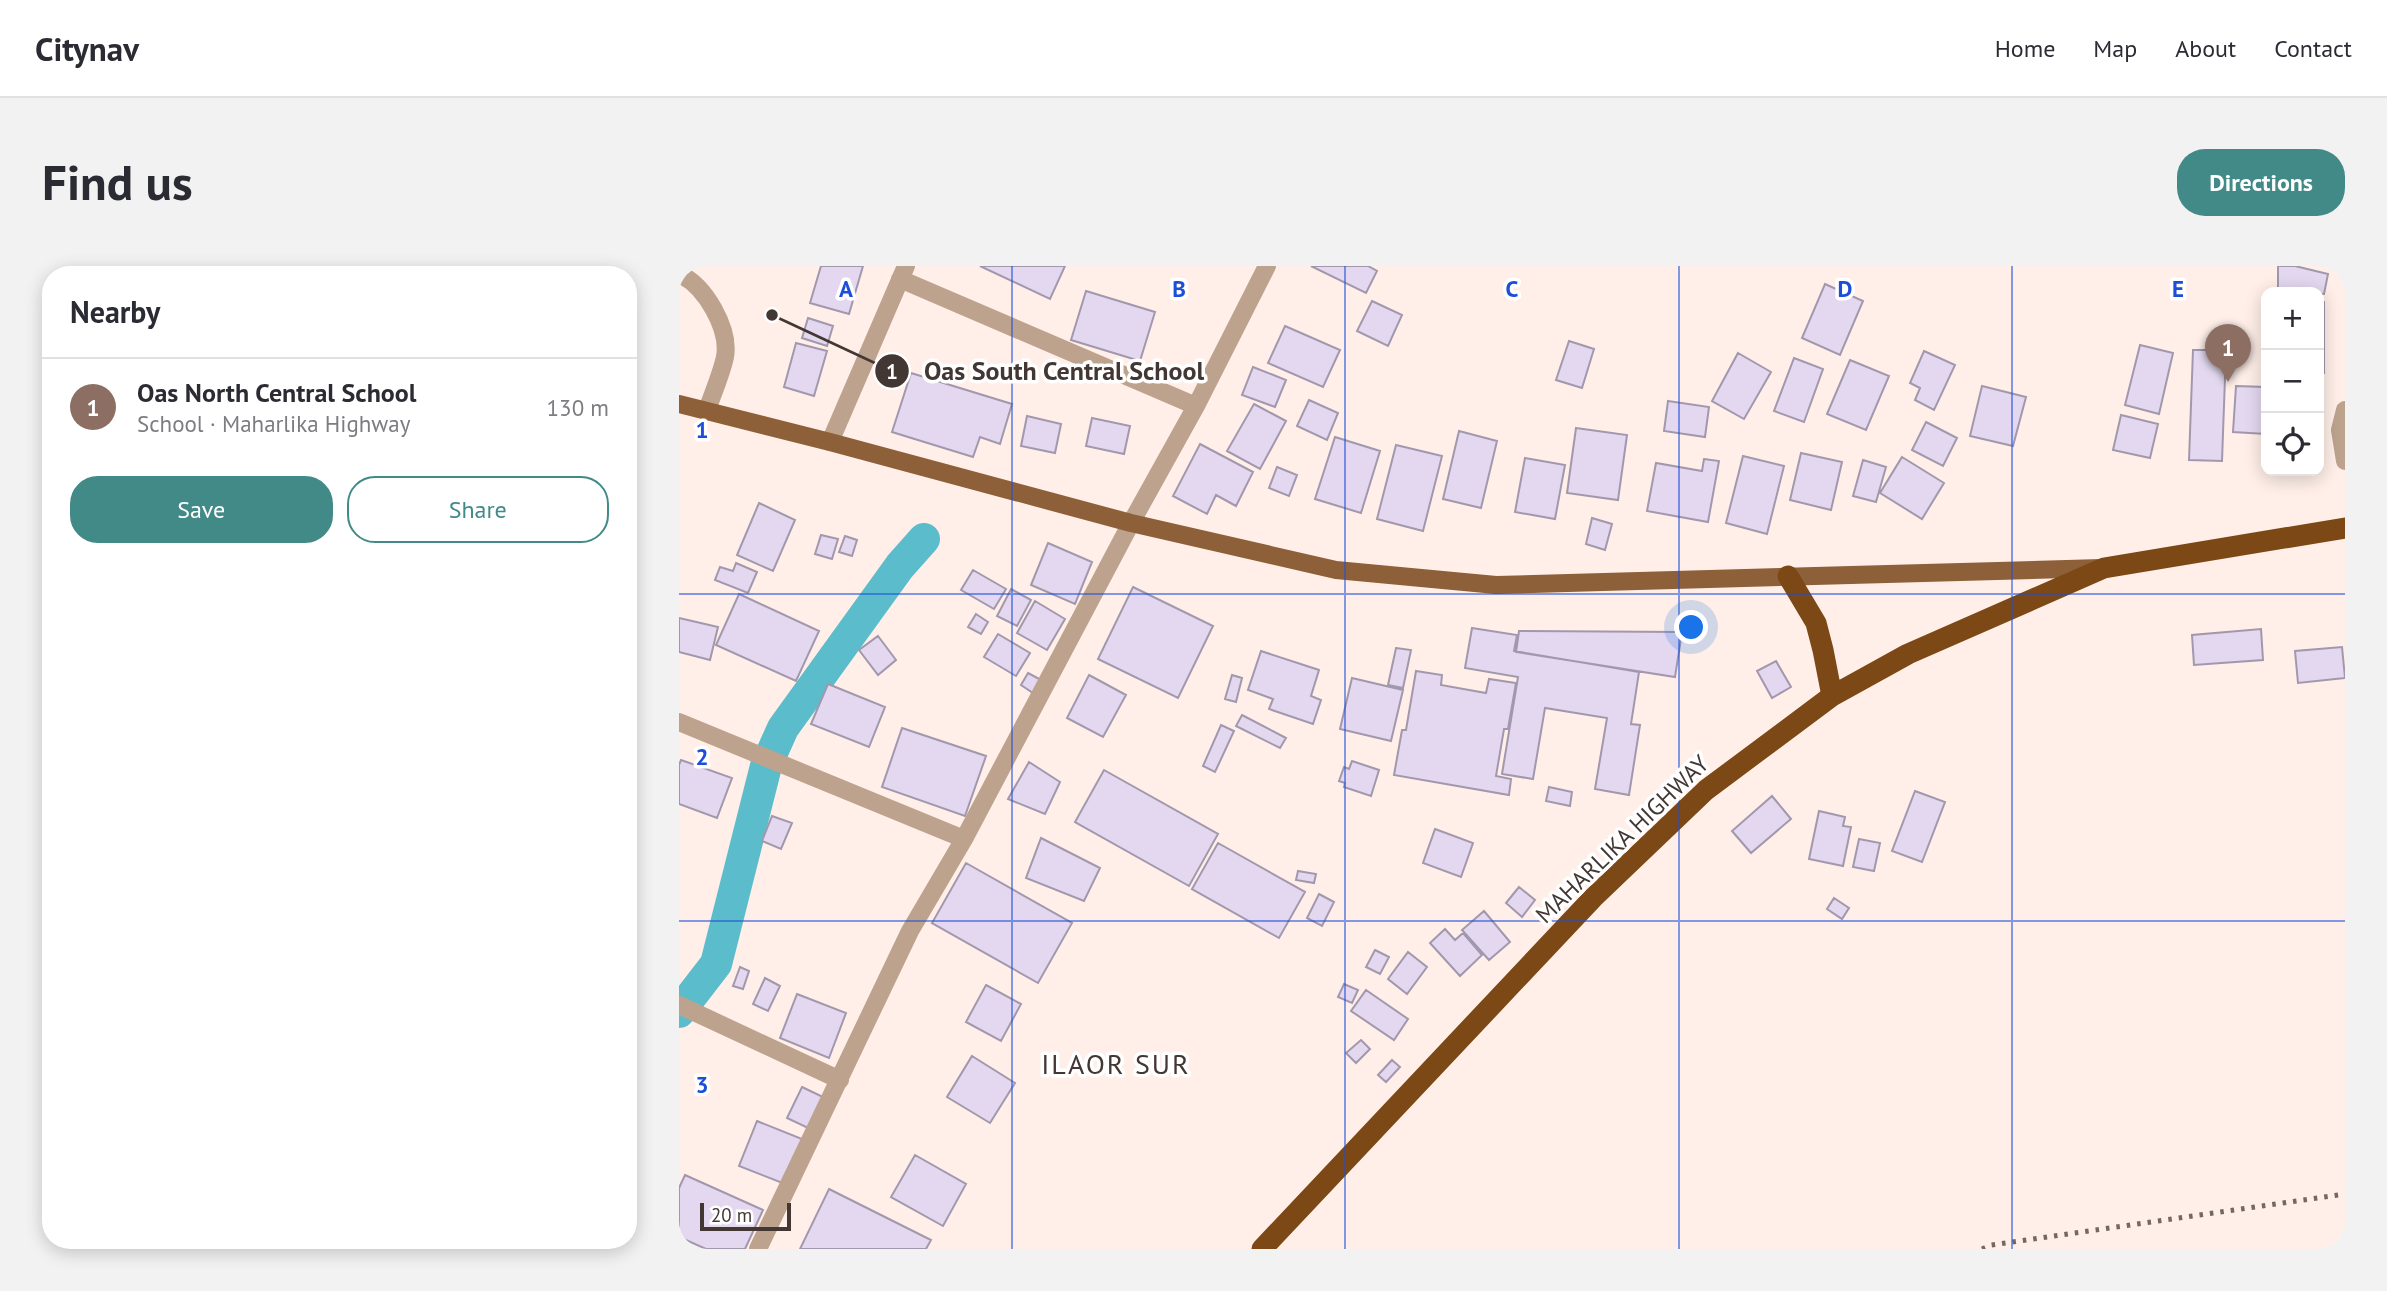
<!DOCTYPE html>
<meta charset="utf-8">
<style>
body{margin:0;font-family:"PT Sans",sans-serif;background:#f2f2f3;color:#2b2b33}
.controls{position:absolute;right:21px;top:21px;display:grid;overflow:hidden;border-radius:14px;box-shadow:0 4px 18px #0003}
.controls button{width:63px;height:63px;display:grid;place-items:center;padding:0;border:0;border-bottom:2px solid #e1e1e2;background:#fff;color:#2b2b33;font:35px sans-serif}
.scale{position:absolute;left:21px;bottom:18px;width:91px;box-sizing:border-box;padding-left:7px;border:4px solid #423733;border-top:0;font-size:19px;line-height:24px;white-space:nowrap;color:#423733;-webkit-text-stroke:5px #fff;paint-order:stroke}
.you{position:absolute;left:1013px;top:362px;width:24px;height:24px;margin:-18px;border:5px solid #fff;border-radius:50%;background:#1a73e8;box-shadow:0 0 0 10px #1a73e833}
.badge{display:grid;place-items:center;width:46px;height:46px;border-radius:50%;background:#428a88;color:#fff;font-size:23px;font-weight:700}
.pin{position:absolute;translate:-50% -58px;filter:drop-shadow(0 2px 4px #0008)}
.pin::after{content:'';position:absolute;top:37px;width:24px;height:21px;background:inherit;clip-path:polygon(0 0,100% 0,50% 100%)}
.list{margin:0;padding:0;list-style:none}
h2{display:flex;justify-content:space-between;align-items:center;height:91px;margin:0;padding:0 28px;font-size:30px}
h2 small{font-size:23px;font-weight:400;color:#7c7c81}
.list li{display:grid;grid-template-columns:46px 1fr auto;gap:21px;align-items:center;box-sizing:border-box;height:98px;padding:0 28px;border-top:2px solid #e1e1e2}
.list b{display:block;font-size:26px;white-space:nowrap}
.list p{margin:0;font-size:23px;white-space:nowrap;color:#7c7c81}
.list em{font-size:23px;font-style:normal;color:#7c7c81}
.actions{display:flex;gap:14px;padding:21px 28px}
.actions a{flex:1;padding:16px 0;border:2px solid #428a88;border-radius:28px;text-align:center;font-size:24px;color:#428a88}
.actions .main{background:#428a88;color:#fff}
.icon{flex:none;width:38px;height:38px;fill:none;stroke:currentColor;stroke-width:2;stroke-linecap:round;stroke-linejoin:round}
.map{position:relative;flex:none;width:1666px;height:983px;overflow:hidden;border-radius:28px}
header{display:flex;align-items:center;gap:42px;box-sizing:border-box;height:98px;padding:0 35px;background:#fff;border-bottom:2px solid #e1e1e2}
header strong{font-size:33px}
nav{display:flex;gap:38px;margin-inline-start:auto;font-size:24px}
.intro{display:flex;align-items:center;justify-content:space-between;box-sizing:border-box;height:168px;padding:0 42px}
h1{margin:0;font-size:49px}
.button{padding:18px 32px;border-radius:28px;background:#428a88;color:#fff;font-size:24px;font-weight:700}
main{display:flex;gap:42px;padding:0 42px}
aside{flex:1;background:#fff;border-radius:28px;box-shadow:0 4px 18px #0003}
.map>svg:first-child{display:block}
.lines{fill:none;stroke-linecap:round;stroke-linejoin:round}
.canal{stroke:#5bbccb;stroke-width:32}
.building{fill:#e3d8ef;stroke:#a298ad;stroke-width:2}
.minor{stroke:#bda38e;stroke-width:18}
.major{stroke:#8d603a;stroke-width:18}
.highway{stroke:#7b4816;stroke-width:21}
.rail{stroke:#736762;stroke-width:5;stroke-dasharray:3.5 7;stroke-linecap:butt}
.grid{fill:none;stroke:#1d4ed8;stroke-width:2;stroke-opacity:0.55}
.labels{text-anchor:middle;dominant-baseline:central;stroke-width:7;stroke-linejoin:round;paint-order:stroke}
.street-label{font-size:24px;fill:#423733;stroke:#fff}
.quarter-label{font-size:28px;letter-spacing:2px;fill:#423733;stroke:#fff}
.grid-label{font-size:23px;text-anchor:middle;font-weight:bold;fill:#1d4ed8;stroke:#fff;stroke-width:7;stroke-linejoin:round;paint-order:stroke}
.leader{fill:none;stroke:#423733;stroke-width:2.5}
.callout-dot{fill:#423733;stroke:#fff;stroke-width:2.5}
.mark-label{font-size:21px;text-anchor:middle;font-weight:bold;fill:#fff}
.callout-label{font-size:26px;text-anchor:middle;font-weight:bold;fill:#423733;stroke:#fff;stroke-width:7;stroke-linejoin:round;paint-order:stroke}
</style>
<header>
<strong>Citynav</strong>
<nav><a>Home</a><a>Map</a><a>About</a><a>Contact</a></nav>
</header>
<div class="intro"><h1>Find us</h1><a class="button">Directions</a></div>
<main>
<aside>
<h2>Nearby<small></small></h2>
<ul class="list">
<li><span class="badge" style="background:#8d6e63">1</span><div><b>Oas North Central School</b><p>School · Maharlika Highway</p></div><em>130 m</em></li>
</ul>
<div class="actions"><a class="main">Save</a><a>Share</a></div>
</aside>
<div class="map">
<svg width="1666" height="983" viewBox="0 0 1666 983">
<rect width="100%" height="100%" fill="#ffefe8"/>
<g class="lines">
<path class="canal" d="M0,746L37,698L87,500L104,462L221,300L245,273"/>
</g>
<path class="building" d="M142,0H184L170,48L131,37Z
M301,0H386L371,33Z
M632,0H689L698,5L687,27Z
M1599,0H1616L1649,8L1645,28L1599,26Z
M1146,18L1184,35L1161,89L1123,72Z
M407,25L476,46L461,95L392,74Z
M693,35L723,49L709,80L678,65Z
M1640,36H1645V107H1640Z
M129,52L154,60L148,80L123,72Z
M606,60L661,84L644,121L589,97Z
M890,75L915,83L903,122L877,114Z
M117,77L148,85L135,130L105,121Z
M1461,79L1494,87L1480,148L1446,139Z
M1514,84H1547L1543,195L1510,194Z
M1245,85L1276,99L1255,144L1236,134L1241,122L1231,117Z
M1059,87L1092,106L1065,153L1033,135Z
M1115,92L1144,103L1125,156L1095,145Z
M1171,94L1210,110L1187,164L1148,148Z
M574,101L607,114L596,141L563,129Z
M232,107L333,138L321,178L301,171L294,191L213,166Z
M1303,120L1347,131L1334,180L1291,170Z
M1557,120L1587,121V168L1554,166Z
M630,134L659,147L648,174L618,160Z
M989,135L1030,141L1026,171L985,165Z
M575,138L607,155L581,203L548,185Z
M1442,149L1479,158L1471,192L1434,184Z
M348,150L382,158L376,187L342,180Z
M413,152L451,160L445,188L407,180Z
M1247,156L1278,172L1264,200L1233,184Z
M897,162L948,169L939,234L888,227Z
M780,165L818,175L802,242L764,233Z
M656,171L701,185L682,247L636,233Z
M521,178L574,206L557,240L537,229L528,248L494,230Z
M717,179L763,190L744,265L698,253Z
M1122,187L1163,196L1152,244L1111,234Z
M1064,190L1105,200L1088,268L1047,257Z
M1223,191L1265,217L1243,253L1201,227Z
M846,192L886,199L876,253L836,246Z
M1025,193L1040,195L1029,256L968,245L977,197L1023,205Z
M1184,194L1207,201L1197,236L1174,230Z
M598,201L618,209L610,230L590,222Z
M80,237L116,254L94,305L58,289Z
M913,252L933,258L926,284L907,278Z
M142,269L159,273L153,293L136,288Z
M166,270L178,274L173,290L160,286Z
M369,277L413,296L396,338L352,319Z
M57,297L78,306L69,327L36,314L41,301L54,305Z
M294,304L327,323L315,343L282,324Z
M454,321L534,360L499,432L419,393Z
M332,323L352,334L338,360L318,350Z
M60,328L140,365L117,415L37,379Z
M356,335L386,353L368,384L338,367Z
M297,348L309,356L302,368L289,361Z
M0,352L39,361L31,394L0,386Z
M793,362L838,369L835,385L960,406L952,458L961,459L950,529L916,523L928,452L866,442L854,513L823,508L839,411L786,402Z
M1582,363L1584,394L1515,399L1513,369Z
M840,365L1003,366L996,411L837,386Z
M319,368L351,387L337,410L305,391Z
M199,370L217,394L199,409L180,384Z
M1663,381L1666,412L1619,417L1616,385Z
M717,382L732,384L724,422L709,419Z
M582,385L640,404L632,430L642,434L634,458L590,443L594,433L569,424Z
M1097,395L1112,421L1093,432L1078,405Z
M737,405L763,409L762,419L807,427L810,413L837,417L829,463H825L817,510L832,513L830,529L715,509L723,464H727Z
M349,407L362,414L354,427L342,419Z
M410,409L447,429L424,471L388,452Z
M553,409L563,412L557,436L546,433Z
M673,412L724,424L712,475L661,463Z
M149,418L206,441L190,481L132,458Z
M563,449L607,472L601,482L557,460Z
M542,459L555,465L536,506L524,500Z
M223,462L307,490L286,550L203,521Z
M2,494L53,512L38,552L0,538V499Z
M673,495L700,504L692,530L665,521L666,517L660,515L665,501L670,503Z
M350,496L381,516L366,548L329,533Z
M425,504L539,568L510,620L396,556Z
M870,521L893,526L891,540L867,535Z
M1236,525L1266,536L1243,596L1213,585Z
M1093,530L1112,553L1072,587L1053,565Z
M1140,545L1166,551L1164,560L1172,561L1164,600L1130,593Z
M93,550L113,557L102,583L83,575Z
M756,563L794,577L782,611L744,597Z
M362,572L421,602L405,635L347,612Z
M1180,573L1201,577L1195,605L1174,601Z
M539,577L626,626L600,672L513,623Z
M287,597L393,657L359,717L253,657Z
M619,605L637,608L635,617L617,614Z
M840,621L856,634L843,651L827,637Z
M640,628L655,636L643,660L628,652Z
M1155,632L1170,642L1163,653L1148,643Z
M805,645L831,676L810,694L783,664Z
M766,663L776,674L784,667L803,689L781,710L751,677Z
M696,684L710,691L701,708L687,701Z
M729,686L748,701L728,728L709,713Z
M61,701L70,705L64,723L54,720Z
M86,712L101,720L89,745L74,738Z
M665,718L679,724L673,737L659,731Z
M307,719L342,738L322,775L287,756Z
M687,724L729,753L715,774L672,745Z
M118,728L167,747L150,792L101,772Z
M682,774L691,783L677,797L667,787Z
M293,790L336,817L311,857L268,831Z
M713,794L721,801L707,816L699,809Z
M123,821L144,831L129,862L108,852Z
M78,855L123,873L106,918L60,900Z
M236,889L287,918L264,960L212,931Z
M6,909L84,944L66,983H27L0,971V922Z
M150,923L252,974L247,983H121Z"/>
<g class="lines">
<path class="minor" d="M0,8C26,19 51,63 46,91C42,109 34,127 28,144
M221,13L517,140
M1666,144L1661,164L1666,195
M151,176L227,0
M0,456L285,573
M0,739L161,814
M79,983L231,665L285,573L452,257L517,140L588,0"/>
<path class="major" d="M0,138L151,176L452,257L657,304L817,319L1422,302"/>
<path class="highway" d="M1109,310L1137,357L1144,384L1153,430
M583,983L914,632L1027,524L1153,430L1229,388L1425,302L1666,262"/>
<path class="rail" d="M1303,983L1312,979L1666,928"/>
</g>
<path class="grid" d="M333,0V983M666,0V983M1000,0V983M1333,0V983M0,328H1666M0,655H1666"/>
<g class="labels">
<g class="street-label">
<text transform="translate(943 573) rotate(-44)">MAHARLIKA HIGHWAY</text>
</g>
<g class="quarter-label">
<text x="437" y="797">ILAOR SUR</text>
</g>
</g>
<g class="grid-label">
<text x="167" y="31">A</text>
<text x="500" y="31">B</text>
<text x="833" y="31">C</text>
<text x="1166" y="31">D</text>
<text x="1499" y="31">E</text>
<text x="23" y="172">1</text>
<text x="23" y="499">2</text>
<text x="23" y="827">3</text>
</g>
<path class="leader" d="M93 49L213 105"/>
<g class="callout-dot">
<circle cx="93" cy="49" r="7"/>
<circle cx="213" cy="105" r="18"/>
</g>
<g class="mark-label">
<text x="213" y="113">1</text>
</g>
<g class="callout-label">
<text x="385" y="114">Oas South Central School</text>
</g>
</svg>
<div class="controls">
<button>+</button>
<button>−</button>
<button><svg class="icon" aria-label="locate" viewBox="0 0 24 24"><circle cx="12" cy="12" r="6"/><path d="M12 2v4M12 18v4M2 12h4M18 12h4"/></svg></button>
</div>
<div class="scale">20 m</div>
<div class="you"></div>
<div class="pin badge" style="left:1549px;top:116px;background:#8d6e63">1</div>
</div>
</main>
